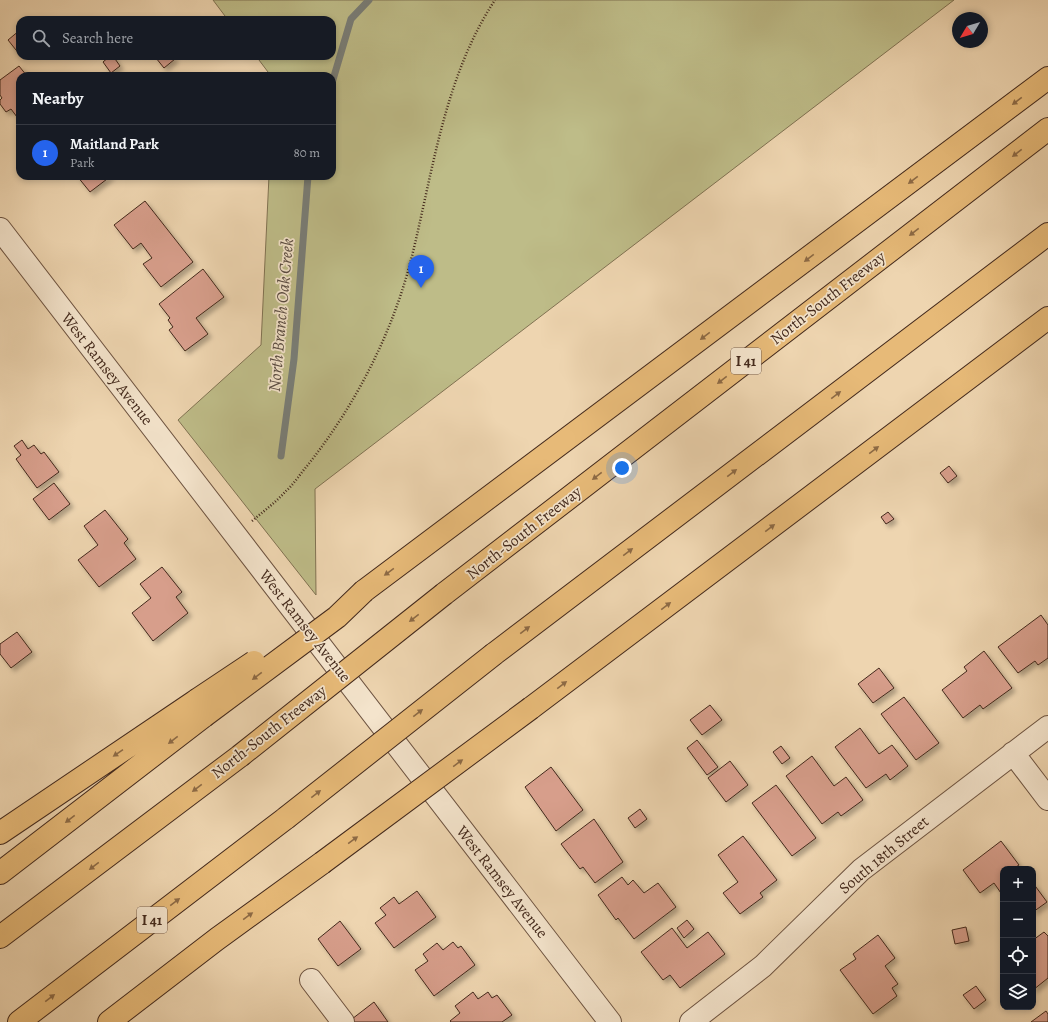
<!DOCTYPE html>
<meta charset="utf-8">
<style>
body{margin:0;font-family:Alegreya,serif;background:#242831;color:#f1f3f6}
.controls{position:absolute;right:12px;bottom:12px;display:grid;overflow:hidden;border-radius:8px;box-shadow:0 2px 6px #0003}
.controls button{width:36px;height:36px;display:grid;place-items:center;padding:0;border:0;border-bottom:1px solid #363941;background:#171b24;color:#f1f3f6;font:20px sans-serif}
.compass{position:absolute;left:952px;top:12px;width:36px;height:36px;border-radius:50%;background:#171b24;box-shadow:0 2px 6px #0003;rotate:232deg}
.you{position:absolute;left:622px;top:468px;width:14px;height:14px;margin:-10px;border:3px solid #fff;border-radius:50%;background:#1a73e8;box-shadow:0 0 0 6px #1a73e833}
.badge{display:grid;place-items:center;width:26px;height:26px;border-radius:50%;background:#2563eb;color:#fff;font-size:13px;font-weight:700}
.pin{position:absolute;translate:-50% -33px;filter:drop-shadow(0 1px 2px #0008)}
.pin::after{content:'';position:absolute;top:21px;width:14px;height:12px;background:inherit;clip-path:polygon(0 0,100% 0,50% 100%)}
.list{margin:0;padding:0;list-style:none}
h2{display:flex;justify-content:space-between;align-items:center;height:52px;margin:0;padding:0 16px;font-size:17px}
h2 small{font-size:13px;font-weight:400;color:#9ea1a6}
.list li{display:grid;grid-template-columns:26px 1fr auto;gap:12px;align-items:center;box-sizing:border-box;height:56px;padding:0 16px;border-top:1px solid #363941}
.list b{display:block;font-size:15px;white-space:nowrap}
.list p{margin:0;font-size:13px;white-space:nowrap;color:#9ea1a6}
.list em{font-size:13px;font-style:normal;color:#9ea1a6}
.icon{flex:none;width:22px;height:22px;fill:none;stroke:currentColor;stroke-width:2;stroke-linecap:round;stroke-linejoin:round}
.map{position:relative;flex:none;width:1048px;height:1022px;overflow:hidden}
.search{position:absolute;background:#171b24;box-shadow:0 2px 6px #0003;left:16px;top:16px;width:320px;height:44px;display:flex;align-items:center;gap:10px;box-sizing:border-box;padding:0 14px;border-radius:12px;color:#9ea1a6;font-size:15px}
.panel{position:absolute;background:#171b24;box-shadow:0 2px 6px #0003;left:16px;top:72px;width:320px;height:108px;border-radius:12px}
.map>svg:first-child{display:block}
.green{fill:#bebc88;stroke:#807252}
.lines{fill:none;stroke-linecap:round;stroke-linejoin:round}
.stream{stroke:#797e78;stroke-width:7}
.building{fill:#d79e8b;stroke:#43291c;filter:url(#shadow)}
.minor-casing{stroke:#6e5441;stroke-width:24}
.highway-casing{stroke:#43291c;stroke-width:24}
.path{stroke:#43291c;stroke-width:2.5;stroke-dasharray:1 2;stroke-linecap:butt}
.minor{stroke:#f4e4cc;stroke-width:22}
.highway{stroke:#e7ba78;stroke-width:22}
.highway-bridge-casing{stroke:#43291c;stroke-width:24;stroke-linecap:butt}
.highway-bridge{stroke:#e7ba78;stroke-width:22}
.oneway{fill:#8d6a45}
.labels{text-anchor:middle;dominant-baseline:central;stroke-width:3.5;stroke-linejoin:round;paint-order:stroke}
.shield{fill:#f4e4cc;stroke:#786151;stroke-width:1}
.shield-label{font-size:15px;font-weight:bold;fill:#43291c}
.street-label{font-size:16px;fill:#43291c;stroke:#f4e4cc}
.water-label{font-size:17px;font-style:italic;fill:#5a4c42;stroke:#f4e4cc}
</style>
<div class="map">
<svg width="1048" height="1022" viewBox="0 0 1048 1022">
<defs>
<filter id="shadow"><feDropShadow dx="3.5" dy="3.5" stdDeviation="2" flood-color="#0004"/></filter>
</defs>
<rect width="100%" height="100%" fill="#eed5b0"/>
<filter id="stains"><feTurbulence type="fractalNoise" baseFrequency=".005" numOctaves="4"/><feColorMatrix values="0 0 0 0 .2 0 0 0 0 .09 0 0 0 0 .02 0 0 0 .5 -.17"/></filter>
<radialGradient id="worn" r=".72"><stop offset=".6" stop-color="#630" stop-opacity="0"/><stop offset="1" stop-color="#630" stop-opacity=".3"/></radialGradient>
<path class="green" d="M213,0H954L315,489L316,595L178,420L261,345L269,176H332V76H271L256,56H332V20H228Z"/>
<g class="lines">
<path class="stream" d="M332,83L351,19L369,0
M281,456L294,359L308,176"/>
</g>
<path class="building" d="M20,30V55L8,40Z
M110,56H113L120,66L111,73L103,62Z
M159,56H172L175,59L164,68L156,58Z
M19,66L27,76H20V121L11,109L6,112L0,104V100L2,98L0,95V80Z
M77,176H111L90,192Z
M145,201L193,262L161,287L143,264L152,258L141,243L133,249L114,225Z
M203,269L224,297L196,318L208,334L185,351L169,330L173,327L168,320L170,318L159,304Z
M22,440L28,449L34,445L41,454L44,452L59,472L37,488L16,459L21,455L14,446Z
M949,466L957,476L948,483L940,473Z
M54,483L70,504L49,520L33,499Z
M105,510L128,539L124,543L136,559L99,587L78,560L98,545L84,526Z
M888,512L894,519L886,524L881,517Z
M162,567L182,592L176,597L188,613L153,641L132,613L151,598L140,584Z
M1041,615L1048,625V658L1038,665L1035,661L1018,673L998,647Z
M17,632L32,652L11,668L0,654V644Z
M984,651L1012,688L983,709L980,705L963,718L942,690L967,671L964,667Z
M879,668L894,688L873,703L858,684Z
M904,697L939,743L916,760L881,714Z
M710,705L722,720L702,735L690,720Z
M860,728L879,754L892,745L908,766L890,780L886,774L866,788L835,747Z
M697,740L718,767L707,775L687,748Z
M781,746L790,758L782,764L773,752Z
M812,756L834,786L846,777L863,800L841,816L838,812L822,824L786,776Z
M730,761L748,785L726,802L708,778Z
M551,767L583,810L556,831L525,787Z
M776,785L816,838L792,856L752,803Z
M640,809L647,819L635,828L628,818Z
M594,819L623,862L595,883L583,867L580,869L561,844Z
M743,836L777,880L760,893L763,897L740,914L723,893L738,882L718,855Z
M1001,841L1019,865L1013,869H1003V896L994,883L980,893L963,870Z
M622,877L628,885L633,880L644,893L658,883L676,907L634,939L618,918L616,920L598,895Z
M1033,883L1047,902L1033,912Z
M417,891L436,917L394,948L375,923L386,915L380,908L394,897L399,904Z
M687,920L694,929L684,938L677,928Z
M340,921L361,949L338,966L318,939Z
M966,927L969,941L955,944L952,930Z
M672,928L687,948L708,932L725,954L680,988L670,975L663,980L641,952Z
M1044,932L1048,936V978L1033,990V940Z
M878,935L895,958L885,966L898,984L892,988L897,996L873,1014L840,970L856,959L853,954Z
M453,942L458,948L461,946L475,965L434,996L415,970L428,961L423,954L437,943L443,950Z
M976,986L986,1000L974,1009L963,995Z
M473,992L478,999L488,992L492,998L497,995L512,1015L502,1022H451L450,1021L460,1013L455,1006Z
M374,1002L388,1022H354L352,1019Z
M1046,1011L1048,1014V1022H1031Z"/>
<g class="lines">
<g class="minor-casing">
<path id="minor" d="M0,229L610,1022
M1013,753L1048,799
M311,980L343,1022
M691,1022L763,966L861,870L1048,727"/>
</g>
<g class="highway-casing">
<path id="highway" d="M364,591L1048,78
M444,594L1048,129
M494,654L1048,234
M531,708L1048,318
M0,833L197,700
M0,873L204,716
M0,937L240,756
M19,1022L286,818
M109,1022L217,939L322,863"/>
</g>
<path class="path" d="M252,521C264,511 276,502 286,491C294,484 300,474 307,466C355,406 392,334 411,260C433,172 444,77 495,0"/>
<use href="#minor" class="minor"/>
<use href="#highway" class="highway"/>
<g class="highway-bridge-casing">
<path id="highway-bridge" d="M197,700L254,662
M204,716L337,617L364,591
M240,756L444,594
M286,818L494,654
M322,863L531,708"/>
</g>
<use href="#highway-bridge" class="highway-bridge"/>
</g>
<defs><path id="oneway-solid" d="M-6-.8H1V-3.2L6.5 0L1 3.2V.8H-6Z"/></defs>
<g class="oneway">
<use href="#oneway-solid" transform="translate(1017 101) rotate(143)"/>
<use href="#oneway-solid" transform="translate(1017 153) rotate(142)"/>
<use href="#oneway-solid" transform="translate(913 180) rotate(143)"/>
<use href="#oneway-solid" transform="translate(914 232) rotate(142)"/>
<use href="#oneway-solid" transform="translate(809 258) rotate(143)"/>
<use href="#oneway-solid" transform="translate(705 336) rotate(143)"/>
<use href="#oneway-solid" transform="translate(722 380) rotate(142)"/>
<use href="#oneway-solid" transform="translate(836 395) rotate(-37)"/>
<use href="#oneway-solid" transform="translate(874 450) rotate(-37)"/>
<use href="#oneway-solid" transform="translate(732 473) rotate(-37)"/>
<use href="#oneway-solid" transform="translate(597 476) rotate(142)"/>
<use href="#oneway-solid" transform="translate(770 528) rotate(-37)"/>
<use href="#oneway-solid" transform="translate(628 552) rotate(-37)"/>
<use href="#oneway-solid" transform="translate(389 572) rotate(144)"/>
<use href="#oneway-solid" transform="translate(666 606) rotate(-37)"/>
<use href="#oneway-solid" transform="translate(414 618) rotate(142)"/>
<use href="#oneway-solid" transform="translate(525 630) rotate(-37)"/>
<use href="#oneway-solid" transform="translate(257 676) rotate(143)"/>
<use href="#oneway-solid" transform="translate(562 685) rotate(-37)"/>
<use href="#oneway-solid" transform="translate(418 713) rotate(-38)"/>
<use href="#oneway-solid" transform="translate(173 740) rotate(142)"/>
<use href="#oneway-solid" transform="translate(118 753) rotate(146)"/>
<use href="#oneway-solid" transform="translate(458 763) rotate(-36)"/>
<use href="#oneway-solid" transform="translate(197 788) rotate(143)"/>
<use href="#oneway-solid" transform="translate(316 794) rotate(-38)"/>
<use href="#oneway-solid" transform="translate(70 819) rotate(142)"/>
<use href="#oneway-solid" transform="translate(353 840) rotate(-36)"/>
<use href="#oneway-solid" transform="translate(94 866) rotate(143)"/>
<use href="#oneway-solid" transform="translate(175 902) rotate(-37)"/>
<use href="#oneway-solid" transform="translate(248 916) rotate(-36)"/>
<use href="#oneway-solid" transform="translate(50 998) rotate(-37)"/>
</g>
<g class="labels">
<g class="shield">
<rect x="731" y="348" width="30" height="26" rx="3"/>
<rect x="137" y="907" width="30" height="26" rx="3"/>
</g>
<g class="shield-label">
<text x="746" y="361">I 41</text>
<text x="152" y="920">I 41</text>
</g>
<g class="street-label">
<text transform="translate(828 298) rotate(-38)">North-South Freeway</text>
<text transform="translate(107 369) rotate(52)">West Ramsey Avenue</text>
<text transform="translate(524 533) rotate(-38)">North-South Freeway</text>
<text transform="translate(305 626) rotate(52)">West Ramsey Avenue</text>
<text transform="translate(269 732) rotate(-38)">North-South Freeway</text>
<text transform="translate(884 855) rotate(-40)">South 18th Street</text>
<text transform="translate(502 882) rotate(52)">West Ramsey Avenue</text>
</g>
<g class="water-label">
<text transform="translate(281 315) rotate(-85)">North Branch Oak Creek</text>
</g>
</g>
<rect width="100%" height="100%" filter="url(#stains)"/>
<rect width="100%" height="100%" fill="url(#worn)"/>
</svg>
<div class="controls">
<button>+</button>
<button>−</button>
<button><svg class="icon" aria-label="locate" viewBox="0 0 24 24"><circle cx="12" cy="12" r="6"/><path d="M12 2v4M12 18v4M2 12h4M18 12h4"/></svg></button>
<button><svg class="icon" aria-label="layers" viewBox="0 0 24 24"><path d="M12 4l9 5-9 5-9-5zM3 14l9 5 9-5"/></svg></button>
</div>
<svg class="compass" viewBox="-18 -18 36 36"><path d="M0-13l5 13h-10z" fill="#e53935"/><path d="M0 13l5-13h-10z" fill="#9ea1a6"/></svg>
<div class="you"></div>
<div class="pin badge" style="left:421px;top:288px">1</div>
<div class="search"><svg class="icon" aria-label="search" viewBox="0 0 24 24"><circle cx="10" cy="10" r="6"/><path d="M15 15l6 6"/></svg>Search here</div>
<section class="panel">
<h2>Nearby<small></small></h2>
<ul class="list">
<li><span class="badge">1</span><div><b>Maitland Park</b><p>Park</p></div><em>80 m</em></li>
</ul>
</section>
</div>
